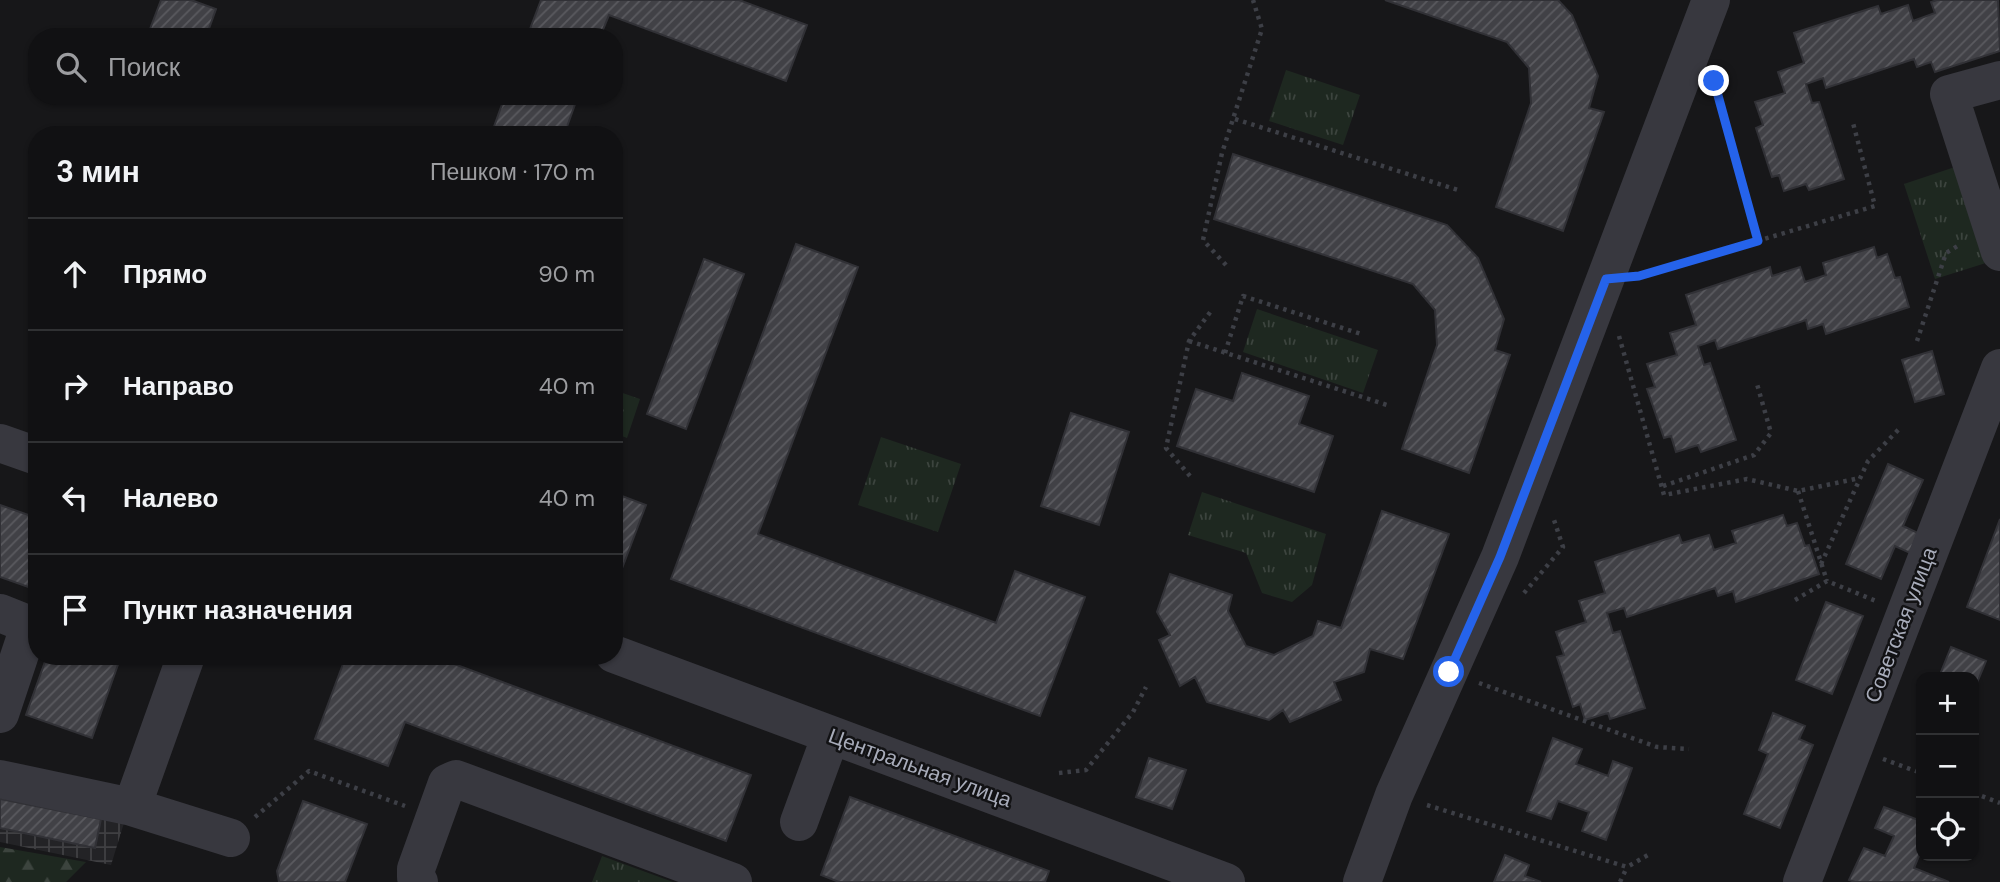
<!DOCTYPE html>
<html lang="ru">
<meta charset="utf-8">
<style>
body{margin:0;font-family:"DM Sans",sans-serif;background:#1e1f21;color:#f1f3f6}
.controls{position:absolute;right:21px;bottom:21px;display:grid;overflow:hidden;border-radius:14px;box-shadow:0 2px 5px #0004}
.controls button{width:63px;height:63px;display:grid;place-items:center;padding:0;border:0;border-bottom:2px solid #303133;background:#111113;color:#f1f3f6;font:35px sans-serif}
.stop{position:absolute;width:21px;height:21px;margin:-16px;border:5px solid #2563eb;border-radius:50%;background:#fff}
.stop.end{background:#2563eb;border-color:#fff;box-shadow:0 2px 7px #0008}
.list{margin:0;padding:0;list-style:none}
h2{display:flex;justify-content:space-between;align-items:center;height:91px;margin:0;padding:0 28px;font-size:30px}
h2 small{font-size:23px;font-weight:400;color:#9c9da0}
.list li{display:grid;grid-template-columns:46px 1fr auto;gap:21px;align-items:center;box-sizing:border-box;height:112px;padding:0 28px;border-top:2px solid #303133}
.list b{display:block;font-size:26px;white-space:nowrap}
.list em{font-size:23px;font-style:normal;color:#9c9da0}
.icon{flex:none;width:38px;height:38px;fill:none;stroke:currentColor;stroke-width:2;stroke-linecap:round;stroke-linejoin:round}
.map{position:relative;flex:none;width:2000px;height:882px;overflow:hidden}
.search{position:absolute;background:#111113;box-shadow:0 2px 5px #0004;left:28px;top:28px;width:595px;height:77px;display:flex;align-items:center;gap:18px;box-sizing:border-box;padding:0 24px;border-radius:28px;color:#9c9da0;font-size:26px}
.panel{position:absolute;background:#111113;box-shadow:0 2px 5px #0004;left:28px;top:126px;width:595px;height:539px;border-radius:28px}
.map>svg:first-child{display:block}
.industrial{fill:url(#industrial-grid)}
.forest{fill:url(#forest-firs)}
.park{fill:url(#park-tufts)}
.building{fill:url(#building-hatch);stroke:#313136;stroke-width:2}
.lines{fill:none;stroke-linecap:round;stroke-linejoin:round}
.path{stroke:#3d3f46;stroke-width:4.5;stroke-dasharray:3.5 5;stroke-linecap:butt}
.minor{stroke:#38383f;stroke-width:38}
.route{stroke:#2563eb;stroke-width:9}
.labels{text-anchor:middle;dominant-baseline:central;stroke-width:5;stroke-linejoin:round;paint-order:stroke}
.street-label{font-size:21px;fill:#a8acba;stroke:#121214}
</style>
<div class="map">
<svg width="2000" height="882" viewBox="0 0 2000 882">
<defs>
<pattern id="industrial-grid" width="8" height="8" patternUnits="userSpaceOnUse" patternTransform="scale(1.75)"><rect width="8" height="8" fill="#232326"/><path d="M0 4h8M4 0v8" fill="none" stroke="#404043"/></pattern>
<pattern id="forest-firs" width="22" height="20" patternUnits="userSpaceOnUse" patternTransform="scale(1.75)"><rect width="22" height="20" fill="#1e2820"/><path d="M5 1l3.5 6h-7zM16 11l3.5 6h-7z" fill="#3c443e"/></pattern>
<pattern id="park-tufts" width="24" height="20" patternUnits="userSpaceOnUse" patternTransform="scale(1.75)"><rect width="24" height="20" fill="#1e2820"/><path d="M3 7l-1-3M5 7V3M7 7l1-3M15 17l-1-3M17 17v-4M19 17l1-3" fill="none" stroke="#3c443e"/></pattern>
<pattern id="building-hatch" width="6" height="6" patternUnits="userSpaceOnUse" patternTransform="scale(1.75)"><rect width="6" height="6" fill="#414146"/><path d="M-1 1l2-2M0 6l6-6M5 7l2-2" fill="none" stroke="#5a5a5f"/></pattern>
</defs>
<rect width="100%" height="100%" fill="#171719"/>
<path class="industrial" d="M0,768L132,797L111,865L0,842Z"/>
<path class="forest" d="M0,847L86,862L66,882H0Z"/>
<path class="park" d="M1286,70L1360,95L1343,145L1269,121Z
M1958,166L1989,262L1935,279L1904,184Z
M1257,309L1378,350L1363,393L1243,352Z
M614,390L640,399L627,438L614,433Z
M881,437L961,464L938,532L858,505Z
M1202,492L1326,534L1312,585L1292,602L1262,593L1246,553L1188,535Z
M602,856L673,882H592Z"/>
<path class="building" d="M161,0H191L216,9L206,37H147Z
M541,0H739L807,25L786,81L609,15L600,37H527Z
M1385,0H1558L1572,15L1598,76L1589,108L1604,112L1563,231L1496,207L1531,103L1529,68L1507,42Z
M1937,0H1998L2000,51L1935,72L1931,62L1917,67L1914,59L1826,88L1823,78L1806,84L1812,103L1819,102L1844,179L1809,190L1806,184L1784,191L1779,175L1772,177L1756,128L1763,125L1755,102L1785,93L1778,72L1804,63L1794,33L1878,6L1881,14L1908,5L1913,21L1935,13L1931,2Z
M505,96H578L564,135H491Z
M1233,154L1447,225L1478,258L1504,319L1495,350L1510,355L1469,473L1402,449L1437,345L1435,310L1413,284L1214,219Z
M796,244L858,267L758,534L996,623L1015,571L1085,597L1040,716L671,579Z
M1874,247L1877,258L1887,254L1895,278L1900,277L1909,307L1826,334L1823,324L1808,329L1806,320L1718,349L1715,340L1698,346L1704,365L1710,363L1736,440L1701,452L1698,445L1676,452L1671,436L1664,438L1647,389L1655,387L1647,364L1677,355L1670,333L1696,325L1686,295L1770,267L1772,276L1800,267L1805,282L1826,275L1823,263Z
M704,259L744,274L686,429L647,414Z
M1932,351L1944,394L1915,402L1902,360Z
M1242,373L1309,396L1299,424L1333,436L1314,492L1177,446L1196,389L1233,401Z
M1071,413L1129,432L1099,525L1041,506Z
M1888,464L1923,480L1903,526L1918,533L1910,553L1895,546L1881,579L1846,564Z
M614,493L646,505L621,571L614,569Z
M0,505L37,518V590L0,577Z
M1382,511L1449,534L1403,659L1370,649L1364,672L1334,682L1341,700L1290,722L1283,710L1269,720L1207,702L1195,677L1180,686L1159,640L1170,635L1157,612L1170,574L1232,595L1228,611L1246,646L1274,655L1313,636L1318,621L1341,628Z
M1783,515L1787,526L1797,523L1805,546L1809,545L1819,574L1736,602L1733,591L1718,596L1715,588L1627,617L1624,608L1607,613L1613,633L1620,631L1645,708L1610,719L1608,713L1585,720L1580,704L1573,707L1557,657L1564,655L1556,632L1586,622L1579,601L1605,593L1595,562L1679,535L1682,543L1709,535L1714,550L1736,543L1732,531Z
M2000,519V620L1967,607Z
M1826,602L1863,616L1832,694L1796,680Z
M1951,647L1986,661L1974,690V677H1939Z
M47,656H121L92,738L26,715Z
M346,656H433L751,775L726,841L405,722L388,766L315,739Z
M1773,713L1805,726L1799,739L1813,745L1780,828L1744,814L1768,754L1759,750Z
M1553,738L1582,749L1576,764L1608,776L1613,761L1632,768L1606,840L1582,831L1589,812L1558,801L1551,819L1527,811Z
M1149,758L1186,770L1172,809L1136,797Z
M850,797L1049,871L1045,882H839L821,875Z
M0,799L101,819L95,848L0,828Z
M303,801L367,824L345,882H279L277,871Z
M1884,807L1921,821V851L1914,868L1949,882H1855L1849,880L1864,848L1885,856L1894,836L1875,828Z
M1505,855L1529,865L1525,876L1541,882H1494Z"/>
<g class="lines">
<path class="path" d="M1715,86L1758,241
M1235,119L1461,191
M1226,265L1203,240L1222,153L1262,29L1253,0
M1643,275L1875,206L1853,123
M1619,336L1664,495L1747,479L1798,491L1860,478
M1189,341L1387,405
M1917,341L1946,253L1961,244
M1225,353L1243,296L1361,334
M1190,476L1166,448L1189,341L1211,311
M1663,486L1754,455L1771,433L1757,384
M1798,491L1827,581
M1821,564L1868,461L1901,427
M1524,593L1563,547L1553,517
M1795,600L1827,581L1876,601
M1479,683L1657,747L1689,749
M1883,759L1921,773
M1059,773L1086,770L1133,712L1146,687
M1974,793L2000,803
M1427,805L1627,867L1648,855
M255,817L309,771L405,806
M1620,882L1627,867"/>
<path class="minor" d="M2000,80L1949,94L2000,252
M0,443L37,456
M0,613L20,621L28,630L0,714
M614,654L1226,882
M0,779L132,807L186,656
M132,807L231,838
M799,822L831,735
M419,882L416,877V869L447,783L456,779L733,882
M1362,882L1394,795L1500,557L1711,0
M1802,882L2000,368"/>
</g>
<g class="lines">
<path class="route" d="M1449,672L1500,557L1606,279L1639,276L1758,241L1714,81"/>
</g>
<g class="labels">
<g class="street-label">
<text transform="translate(1901 625) rotate(-69)">Советская улица</text>
<text transform="translate(920 768) rotate(20)">Центральная улица</text>
</g>
</g>
</svg>
<div class="controls">
<button>+</button>
<button>−</button>
<button><svg class="icon" aria-label="locate" viewBox="0 0 24 24"><circle cx="12" cy="12" r="6"/><path d="M12 2v4M12 18v4M2 12h4M18 12h4"/></svg></button>
</div>
<div class="stop" style="left:1449px;top:672px"></div>
<div class="stop end" style="left:1714px;top:81px"></div>
<div class="search"><svg class="icon" aria-label="search" viewBox="0 0 24 24"><circle cx="10" cy="10" r="6"/><path d="M15 15l6 6"/></svg>Поиск</div>
<section class="panel">
<h2>3 мин<small>Пешком · 170 m</small></h2>
<ul class="list">
<li><svg class="icon" aria-label="ahead" viewBox="0 0 24 24"><path d="M12 20V5M6 11l6-6 6 6"/></svg><div><b>Прямо</b></div><em>90 m</em></li>
<li><svg class="icon" aria-label="right" viewBox="0 0 24 24"><path d="M7 20v-9h11M14 6l5 5-5 5"/></svg><div><b>Направо</b></div><em>40 m</em></li>
<li><svg class="icon" aria-label="left" viewBox="0 0 24 24"><path d="M17 20v-9H6M10 6l-5 5 5 5"/></svg><div><b>Налево</b></div><em>40 m</em></li>
<li><svg class="icon" aria-label="arrive" viewBox="0 0 24 24"><path d="M6 21V4h12l-3 4 3 4H6"/></svg><div><b>Пункт назначения</b></div></li>
</ul>
</section>
</div>
